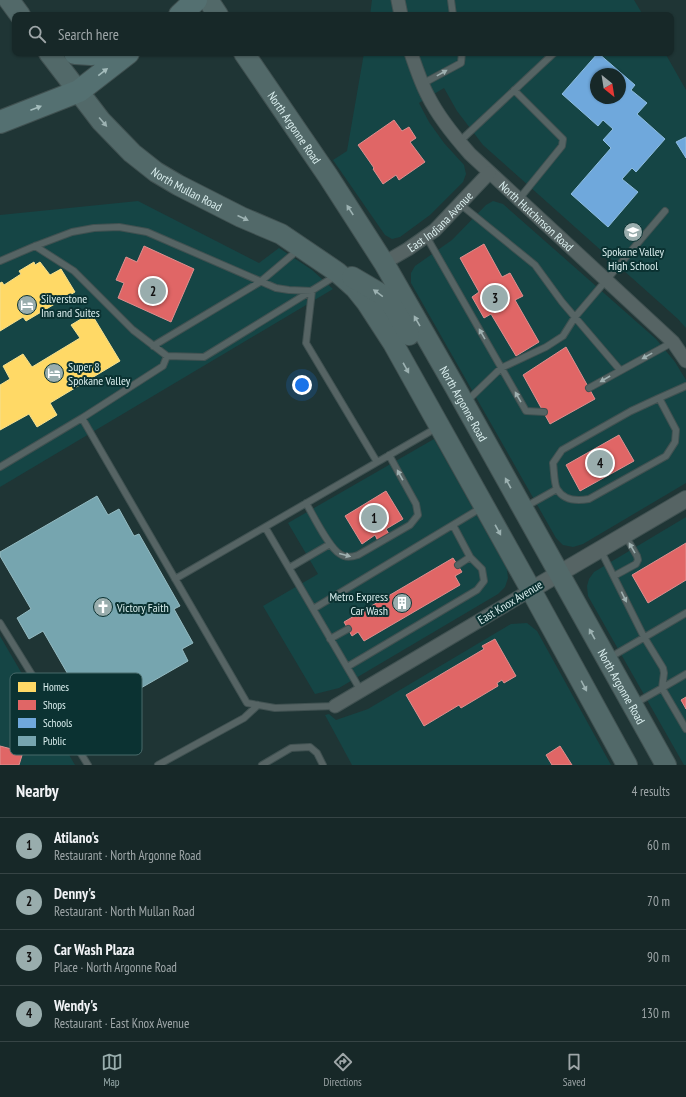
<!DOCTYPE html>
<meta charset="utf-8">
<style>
body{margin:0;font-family:"PT Sans Narrow",sans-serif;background:#243434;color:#f1f3f6}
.compass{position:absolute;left:590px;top:68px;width:36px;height:36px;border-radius:50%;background:#172828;box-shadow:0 1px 3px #0004;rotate:150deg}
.you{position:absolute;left:302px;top:385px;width:14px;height:14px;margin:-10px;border:3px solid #fff;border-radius:50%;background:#1a73e8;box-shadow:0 0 0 6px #1a73e833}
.badge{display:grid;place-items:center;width:26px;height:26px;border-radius:50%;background:#99adad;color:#111;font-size:13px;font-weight:700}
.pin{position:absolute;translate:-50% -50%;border:2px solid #fff;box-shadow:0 1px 4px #0006}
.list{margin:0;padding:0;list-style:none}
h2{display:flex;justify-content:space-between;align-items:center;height:52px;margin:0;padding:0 16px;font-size:17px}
h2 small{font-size:13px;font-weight:400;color:#9ea6a8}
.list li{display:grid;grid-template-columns:26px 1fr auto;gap:12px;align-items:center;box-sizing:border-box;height:56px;padding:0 16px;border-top:1px solid #364445}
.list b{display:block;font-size:15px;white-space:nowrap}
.list p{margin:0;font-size:13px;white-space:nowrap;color:#9ea6a8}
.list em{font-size:13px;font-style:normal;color:#9ea6a8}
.icon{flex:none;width:22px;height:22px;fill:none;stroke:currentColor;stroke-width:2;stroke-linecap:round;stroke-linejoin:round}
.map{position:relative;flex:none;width:686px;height:765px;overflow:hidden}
.search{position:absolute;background:#172828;box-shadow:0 1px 3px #0004;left:12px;right:12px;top:12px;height:44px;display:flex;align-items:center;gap:10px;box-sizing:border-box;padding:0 14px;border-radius:8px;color:#9ea6a8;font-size:15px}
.sheet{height:276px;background:#172828}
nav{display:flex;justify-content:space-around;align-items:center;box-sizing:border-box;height:56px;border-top:1px solid #364445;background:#172828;font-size:11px;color:#9ea6a8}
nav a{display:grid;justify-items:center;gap:2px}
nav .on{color:#99adad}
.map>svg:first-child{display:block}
.built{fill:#154545;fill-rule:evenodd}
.homes{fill:#ffd966;stroke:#f4df8f}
.shops{fill:#e06666;stroke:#de8f8f}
.schools{fill:#6fa8dc;stroke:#8fbde1;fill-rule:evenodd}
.public{fill:#76a5af;stroke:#94bbc2}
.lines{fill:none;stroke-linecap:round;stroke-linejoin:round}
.service-casing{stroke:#405151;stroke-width:8}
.minor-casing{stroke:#405151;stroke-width:15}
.tertiary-casing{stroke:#405151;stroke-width:18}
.primary-casing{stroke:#405151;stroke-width:22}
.motorway-casing{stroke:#405151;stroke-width:24}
.service{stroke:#566464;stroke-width:6}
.minor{stroke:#566464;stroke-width:13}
.tertiary{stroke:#566464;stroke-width:16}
.primary{stroke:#526969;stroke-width:20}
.motorway{stroke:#547071;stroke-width:22}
.oneway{fill:#a4bcbc}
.oneway2{fill:#9fb0b0}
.oneway3{fill:#9db2b2}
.labels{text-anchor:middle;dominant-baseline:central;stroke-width:4;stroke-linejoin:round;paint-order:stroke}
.street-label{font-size:12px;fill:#daeeee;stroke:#0b3232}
.poi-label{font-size:12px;fill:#daeeee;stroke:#0b3232;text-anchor:start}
.key{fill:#0b3232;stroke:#496a6a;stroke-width:1}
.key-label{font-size:11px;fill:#daeeee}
</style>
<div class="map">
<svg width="686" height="765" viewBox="0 0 686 765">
<rect width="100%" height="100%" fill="#1f3535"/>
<path class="built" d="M372,0H634L643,15H370Z
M364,53H665L686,90V328L678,319L483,145L457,111L444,88L419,103L429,122L444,143L464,165L466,174L463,182L430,215L400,237L392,239L385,235L333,160L347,151ZM596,74H620V98H596Z
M138,201L259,263L279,248L312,270L333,289L0,487V215Z
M493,201L503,204L656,339L675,362L686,380V483L583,544L573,547L563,545L556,538L411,283V273L415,266L452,240L486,205Z
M434,439L507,569L508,578L505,587L498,594L339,688L315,694L263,606L318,574L288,523Z
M686,517V765H684L588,596L587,586L589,579L594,572Z
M527,623L537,631L611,765H352L325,715L329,714L336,720L368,709L511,624Z
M0,636L75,765H0Z"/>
<path class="homes" d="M34,262L35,265L40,262L50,275L61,269L75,292L26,321L23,317L0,331V283L2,282L4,285L21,274L19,271Z
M91,313L120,361L50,403L57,415L37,427L29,414L0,430V385L10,379L3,366L23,354L32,367L80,338L71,325Z"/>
<path class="shops" d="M394,120L402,131L409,127L416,138L410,142L425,162L399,180L396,175L383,184L373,169L374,168L358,145Z
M484,244L502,277L510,273L523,296L515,300L539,342L516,356L491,314L484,318L472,297L479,292L460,258Z
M144,246L194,269L171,322L118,298L124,283L116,280L126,257L137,262Z
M566,347L595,399L550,424L523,375Z
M619,435L634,461L580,491L566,465Z
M386,491L403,519L386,529L389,534L378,541L375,535L362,544L345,516Z
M686,543V580L648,603L632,575Z
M453,558L462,572L455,576L460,585L364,641L358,632L352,636L344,622Z
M495,639L516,676L504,683L502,680L497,683L498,686L461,708L459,705L424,726L406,695L484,649L482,646Z
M686,697V709L681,700Z
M0,746L23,752L19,765H0Z
M560,746L572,765H552L546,755Z"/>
<path class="schools" d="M598,53L635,85L631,90L647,103L637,114L665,139L636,172L632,168L622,179L638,192L608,227L571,194L611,148L603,140L613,129L603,120L598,126L562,94ZM596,74H620V98H596Z
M686,137V158L676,142Z"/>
<path class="public" d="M97,496L108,515L119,509L134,536L139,534L180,606L174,609L193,643L182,649L188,661L92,716L43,631L29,639L17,618L31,609L0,556V552Z"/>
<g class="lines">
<g class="service-casing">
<path id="service" d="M451,0L453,15
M422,84L461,63L462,53
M514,90L563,139L562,146L519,199
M459,142L554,53
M460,204L535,265L562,302L620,370
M426,236L526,411L544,412
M35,246L74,271L133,330L167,356L204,357L337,275
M0,261L35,246L72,232L94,228L119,227L147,232L276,288L289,290L312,291L306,343L377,462
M153,346L260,282L298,250
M589,388L673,342
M659,398L676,430L675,442L666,456L589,499C578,501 564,501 557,489C554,484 554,469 553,463L562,450L631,411Z
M659,398L686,386
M466,402L501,368L546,347L563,336L575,317L665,211
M82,418L247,703L275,708L335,706
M0,467L82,418L163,366L167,356
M306,503C313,515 329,548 340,554C345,558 352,557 358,555L410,525L418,515L416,504L389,455
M525,507L557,489
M453,525L470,557L458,565
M265,527L361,691
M600,549L644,637L663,668L664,673L662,688
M289,568L330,544
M614,576L636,564L638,560L637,556L625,535
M175,579L438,427
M313,609L481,508
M0,623L88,765
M330,639L348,629
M609,658L686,613
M347,667L477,590L484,581L482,569L470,557
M662,688L686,674
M634,704L662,688L686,729
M158,765L244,718L258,705
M262,765L291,748L310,747L317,753L323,765"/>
</g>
<g class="minor-casing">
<g id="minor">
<path d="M398,0L401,15"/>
<path id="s1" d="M411,53C416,68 421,83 428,96C439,118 454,136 470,154L673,342L686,361"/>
<path id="s2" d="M384,263L408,249L435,230L489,173"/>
<path d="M335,706L531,590"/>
</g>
</g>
<g class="tertiary-casing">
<path id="tertiary" d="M531,590L686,499"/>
</g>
<g class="primary-casing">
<g id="primary">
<path d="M9,0L20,15"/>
<path d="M208,0L218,15"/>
<path id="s3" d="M49,53L101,121L132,153L156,172L178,185L241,217L281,234L337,272L355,288L367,303L393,343L531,590L627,765"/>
<path id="s4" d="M244,53L328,176L384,263L455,387L666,765"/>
<path d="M352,277L381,294L393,307L409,335"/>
</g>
</g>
<g class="motorway-casing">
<path id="motorway" d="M180,15L196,0
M75,53L91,54L102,53
M0,122L79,91L128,53"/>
</g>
<use href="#service" class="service"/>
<use href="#minor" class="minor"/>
<use href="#tertiary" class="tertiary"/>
<use href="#primary" class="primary"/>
<use href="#motorway" class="motorway"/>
</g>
<defs><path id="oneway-solid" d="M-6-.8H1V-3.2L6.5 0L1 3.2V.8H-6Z"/></defs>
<g class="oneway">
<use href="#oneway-solid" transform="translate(103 72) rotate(-38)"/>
<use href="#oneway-solid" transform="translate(36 108) rotate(-21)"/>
</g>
<g class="oneway2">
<use href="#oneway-solid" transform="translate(442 73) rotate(-29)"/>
<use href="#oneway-solid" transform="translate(482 334) rotate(-120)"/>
<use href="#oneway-solid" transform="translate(647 356) rotate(151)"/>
<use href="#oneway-solid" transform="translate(605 379) rotate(150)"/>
<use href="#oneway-solid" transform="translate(518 397) rotate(-120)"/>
<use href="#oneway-solid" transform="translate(400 475) rotate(-119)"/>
<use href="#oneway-solid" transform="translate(632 548) rotate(-120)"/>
<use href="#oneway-solid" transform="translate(345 555) rotate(15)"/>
<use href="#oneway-solid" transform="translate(624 597) rotate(64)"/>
</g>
<g class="oneway3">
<use href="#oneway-solid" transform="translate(103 122) rotate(49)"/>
<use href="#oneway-solid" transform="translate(350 210) rotate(-123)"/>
<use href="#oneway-solid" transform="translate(243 218) rotate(24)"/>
<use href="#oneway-solid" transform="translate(378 293) rotate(-144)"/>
<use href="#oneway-solid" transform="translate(417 321) rotate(-120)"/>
<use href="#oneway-solid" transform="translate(406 368) rotate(61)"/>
<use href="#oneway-solid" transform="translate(508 483) rotate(-119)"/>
<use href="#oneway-solid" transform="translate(498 530) rotate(61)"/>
<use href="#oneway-solid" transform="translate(592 634) rotate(-119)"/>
<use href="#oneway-solid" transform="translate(584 686) rotate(62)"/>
</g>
<defs>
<g id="school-disc" transform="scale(1)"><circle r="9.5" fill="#99adad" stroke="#0b3232"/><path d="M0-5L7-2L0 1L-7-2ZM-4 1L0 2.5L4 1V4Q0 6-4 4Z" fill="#fff"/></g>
<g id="hotel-disc" transform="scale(1)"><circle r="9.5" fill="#99adad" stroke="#0b3232"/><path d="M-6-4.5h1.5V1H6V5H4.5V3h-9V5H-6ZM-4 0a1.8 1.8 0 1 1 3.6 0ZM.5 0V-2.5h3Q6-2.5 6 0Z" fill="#fff"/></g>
<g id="building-disc" transform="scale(1)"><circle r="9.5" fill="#99adad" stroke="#0b3232"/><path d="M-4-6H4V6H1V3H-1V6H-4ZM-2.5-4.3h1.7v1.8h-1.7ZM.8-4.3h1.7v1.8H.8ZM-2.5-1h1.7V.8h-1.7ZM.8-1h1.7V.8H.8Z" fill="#fff"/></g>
<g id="church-disc" transform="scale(1)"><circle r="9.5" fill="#99adad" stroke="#0b3232"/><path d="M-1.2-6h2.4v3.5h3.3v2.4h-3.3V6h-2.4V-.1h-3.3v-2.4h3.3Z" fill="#fff"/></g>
</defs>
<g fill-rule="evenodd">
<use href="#school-disc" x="633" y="232"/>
<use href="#hotel-disc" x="27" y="305"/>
<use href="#hotel-disc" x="54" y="373"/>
<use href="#building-disc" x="402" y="603"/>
<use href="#church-disc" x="103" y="607"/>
</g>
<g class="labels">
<g class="street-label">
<text stroke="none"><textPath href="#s4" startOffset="90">North Argonne Road</textPath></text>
<text stroke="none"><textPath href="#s3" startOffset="196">North Mullan Road</textPath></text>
<text stroke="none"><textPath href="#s1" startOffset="209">North Hutchinson Road</textPath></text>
<text stroke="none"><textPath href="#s2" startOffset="70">East Indiana Avenue</textPath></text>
<text stroke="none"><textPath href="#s4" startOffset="414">North Argonne Road</textPath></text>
<text transform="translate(510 602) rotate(-31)">East Knox Avenue</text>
<text stroke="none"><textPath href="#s4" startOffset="738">North Argonne Road</textPath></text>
</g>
<g class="poi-label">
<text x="633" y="251" text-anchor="middle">Spokane Valley<tspan x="633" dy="14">High School</tspan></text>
<text x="41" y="298">Silverstone<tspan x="41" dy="14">Inn and Suites</tspan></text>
<text x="68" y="366">Super 8<tspan x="68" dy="14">Spokane Valley</tspan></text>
<text x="388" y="596" text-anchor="end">Metro Express<tspan x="388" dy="14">Car Wash</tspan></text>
<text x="117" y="607">Victory Faith</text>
</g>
</g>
<rect x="10" y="673" width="132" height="82" rx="6" class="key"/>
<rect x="18" y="682" width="18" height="10" fill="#ffd966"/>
<rect x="18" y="700" width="18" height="10" fill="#e06666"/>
<rect x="18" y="718" width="18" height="10" fill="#6fa8dc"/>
<rect x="18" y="736" width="18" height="10" fill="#76a5af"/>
<g class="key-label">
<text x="43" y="691">Homes</text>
<text x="43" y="709">Shops</text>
<text x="43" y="727">Schools</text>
<text x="43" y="745">Public</text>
</g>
</svg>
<svg class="compass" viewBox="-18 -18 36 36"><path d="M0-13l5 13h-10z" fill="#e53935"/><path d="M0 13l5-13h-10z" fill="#9ea6a8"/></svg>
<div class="you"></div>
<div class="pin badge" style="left:374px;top:518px">1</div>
<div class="pin badge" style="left:153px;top:291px">2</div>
<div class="pin badge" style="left:495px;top:298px">3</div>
<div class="pin badge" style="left:600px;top:463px">4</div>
<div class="search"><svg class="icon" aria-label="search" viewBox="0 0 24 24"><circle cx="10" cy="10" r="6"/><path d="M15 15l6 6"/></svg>Search here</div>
</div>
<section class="sheet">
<h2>Nearby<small>4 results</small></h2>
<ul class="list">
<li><span class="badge">1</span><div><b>Atilano's</b><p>Restaurant · North Argonne Road</p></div><em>60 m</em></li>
<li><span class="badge">2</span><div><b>Denny's</b><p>Restaurant · North Mullan Road</p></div><em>70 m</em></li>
<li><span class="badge">3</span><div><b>Car Wash Plaza</b><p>Place · North Argonne Road</p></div><em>90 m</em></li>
<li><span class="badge">4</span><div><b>Wendy's</b><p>Restaurant · East Knox Avenue</p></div><em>130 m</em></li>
</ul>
</section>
<nav>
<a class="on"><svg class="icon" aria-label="map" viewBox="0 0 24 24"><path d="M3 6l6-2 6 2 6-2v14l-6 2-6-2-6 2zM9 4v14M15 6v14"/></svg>Map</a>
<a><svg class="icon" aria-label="directions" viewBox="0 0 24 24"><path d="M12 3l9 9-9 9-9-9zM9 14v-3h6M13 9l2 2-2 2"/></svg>Directions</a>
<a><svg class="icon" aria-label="saved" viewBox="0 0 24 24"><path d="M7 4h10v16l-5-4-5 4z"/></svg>Saved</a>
</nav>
